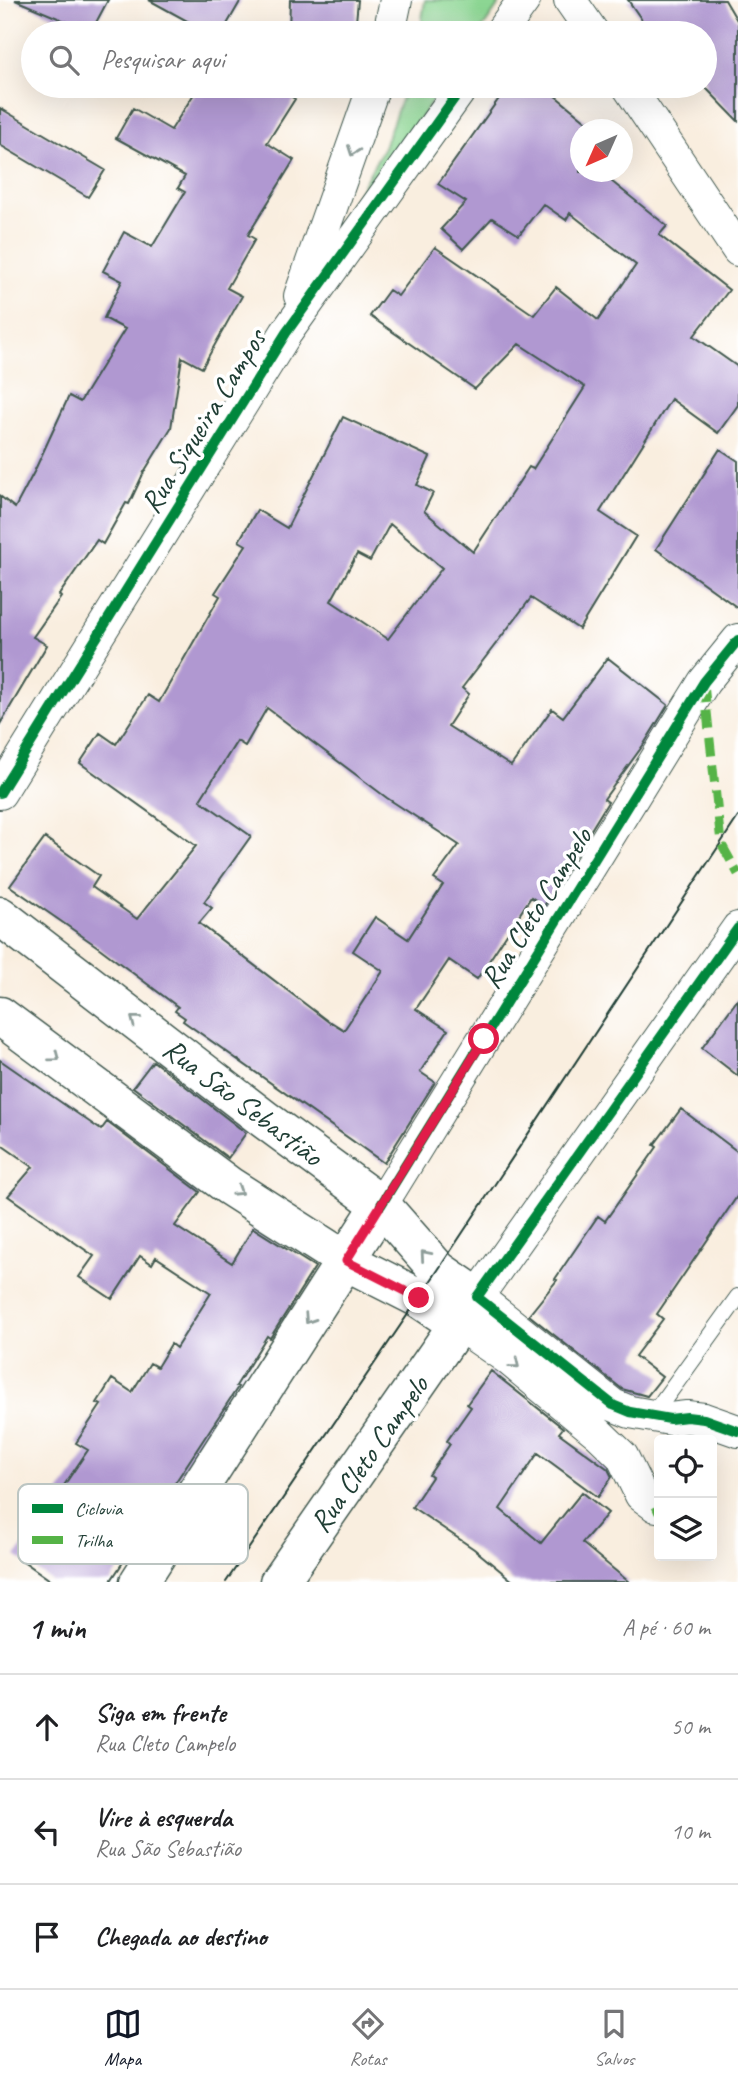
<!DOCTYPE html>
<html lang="pt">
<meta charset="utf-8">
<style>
body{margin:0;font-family:Caveat,sans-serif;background:#f2f2f2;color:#202124}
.controls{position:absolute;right:21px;bottom:21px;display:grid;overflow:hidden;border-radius:7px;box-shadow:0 7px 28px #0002}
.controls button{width:63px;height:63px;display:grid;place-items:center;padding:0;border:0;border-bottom:2px solid #e0e0e0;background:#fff;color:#202124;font:35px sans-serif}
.compass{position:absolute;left:570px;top:119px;width:63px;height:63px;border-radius:50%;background:#fff;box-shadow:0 7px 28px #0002;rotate:225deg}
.stop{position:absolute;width:21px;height:21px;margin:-16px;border:5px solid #e11d48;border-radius:50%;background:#fff}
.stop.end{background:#e11d48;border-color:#fff;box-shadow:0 2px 7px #0008}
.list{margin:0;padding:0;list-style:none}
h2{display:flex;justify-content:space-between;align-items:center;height:91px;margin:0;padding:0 28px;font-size:30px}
h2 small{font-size:23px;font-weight:400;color:#757577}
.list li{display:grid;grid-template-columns:46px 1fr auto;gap:21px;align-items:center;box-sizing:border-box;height:105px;padding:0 28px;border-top:2px solid #e0e0e0}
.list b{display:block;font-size:26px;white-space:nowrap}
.list p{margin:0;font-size:23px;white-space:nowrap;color:#757577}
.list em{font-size:23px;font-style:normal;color:#757577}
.icon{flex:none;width:38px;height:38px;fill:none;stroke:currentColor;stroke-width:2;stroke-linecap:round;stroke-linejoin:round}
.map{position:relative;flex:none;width:738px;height:1582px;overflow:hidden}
.search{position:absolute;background:#fff;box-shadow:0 7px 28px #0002;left:21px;right:21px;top:21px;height:77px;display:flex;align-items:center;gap:18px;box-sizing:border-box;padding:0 24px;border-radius:38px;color:#757577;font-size:26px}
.sheet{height:406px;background:#fff}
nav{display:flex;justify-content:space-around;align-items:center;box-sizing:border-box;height:98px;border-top:2px solid #e0e0e0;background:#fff;font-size:19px;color:#757577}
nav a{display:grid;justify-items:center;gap:4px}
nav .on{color:#111827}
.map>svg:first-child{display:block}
.green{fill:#8cd693;stroke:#568a64;stroke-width:2}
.building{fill:#b098d1;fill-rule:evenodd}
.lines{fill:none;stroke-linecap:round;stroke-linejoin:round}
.lane-casing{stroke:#40584e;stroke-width:18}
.street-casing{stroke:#40584e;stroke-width:34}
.secondary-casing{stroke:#40584e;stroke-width:41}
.lane{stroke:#fff;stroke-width:16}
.street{stroke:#fff;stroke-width:32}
.secondary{stroke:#fff;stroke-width:38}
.tram{stroke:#1f3d34;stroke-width:2}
.quiet{stroke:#55b346;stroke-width:9;stroke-dasharray:18 9;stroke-linecap:butt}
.cycleway-casing{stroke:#fff;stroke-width:15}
.cycleway{stroke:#00873e;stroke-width:10}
.oneway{stroke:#8f9e9a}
.route{stroke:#e11d48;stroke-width:9}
.labels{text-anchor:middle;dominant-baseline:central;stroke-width:7;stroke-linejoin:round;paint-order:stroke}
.street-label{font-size:30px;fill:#1f3d34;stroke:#fff}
.key{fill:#fff;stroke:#bcc5c2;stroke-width:2}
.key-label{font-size:19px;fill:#1f3d34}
</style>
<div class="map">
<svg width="738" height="1582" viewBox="0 0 738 1582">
<rect width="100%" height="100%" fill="#fff"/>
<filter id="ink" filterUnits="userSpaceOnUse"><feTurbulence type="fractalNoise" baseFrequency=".0143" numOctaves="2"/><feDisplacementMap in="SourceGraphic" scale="14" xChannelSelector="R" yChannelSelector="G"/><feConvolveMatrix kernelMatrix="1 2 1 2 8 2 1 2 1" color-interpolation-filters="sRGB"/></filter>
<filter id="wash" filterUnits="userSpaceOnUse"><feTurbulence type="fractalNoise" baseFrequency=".00686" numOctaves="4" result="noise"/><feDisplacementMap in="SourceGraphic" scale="28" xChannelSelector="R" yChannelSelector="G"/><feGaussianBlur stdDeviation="1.57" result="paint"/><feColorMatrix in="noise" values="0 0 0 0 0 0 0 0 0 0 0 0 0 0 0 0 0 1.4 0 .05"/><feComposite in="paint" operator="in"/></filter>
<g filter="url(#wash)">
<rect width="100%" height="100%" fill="#f9eedf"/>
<path class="green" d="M425,0H502L479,33H420Z
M406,86H442L315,279L316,270L384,147Z"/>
<g id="blocks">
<path class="building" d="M15,0H108L91,32Z
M149,0H241L222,33H209Z
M290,0H358L355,33H289Z
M628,0H725L738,22V121L705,87V33H651Z
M199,86H274L295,99L267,143L294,160L248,235L255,239L227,288L242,296L202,368L182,357L171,428L144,472L129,504L126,503L103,544L97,540L59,595L61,597L33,637L47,645L0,724V496L15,508L34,472L69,396L80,402L125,329L104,318L122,281L103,271L124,232L152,247L185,192L178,188L185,176L116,138L133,108L171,130Z
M508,86H543L597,130H580V172H611L606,177L667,226L659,235L729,290L694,336L738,367V405L718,433L671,399L600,512L636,536L579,629L531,598L462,688L469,694L448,726L511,766L552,709L563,717L608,658L668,705L644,744L604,799L608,802L544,906L531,897L477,979L449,960L416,1009L448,1030L420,1072L435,1082L384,1163L183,1021L185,1018L175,1011L178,1007L98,947L10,886L45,838L99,876L92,887L137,919L196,846L80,763L100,733L116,744L148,695L159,702L220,596L215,593L246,545L239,541L257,510L287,528L343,417L430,457L417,485L433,493L424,511L473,552L529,467L533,469L585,387L519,344L475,389L370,316L389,290L398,296L435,247L534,315L556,287L598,320L636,265L570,213L566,220L543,204L519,235L492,218L463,249L441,229L466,202L438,184ZM390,524L442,568L388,639L331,601L357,554L370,561ZM267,708L387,798L459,845L434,879L443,885L408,939L375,917L353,951L383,971L344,1030L331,1022L330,1023L199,923L212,908L204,902L251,836L200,800L237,741L245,746Z
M0,108L105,170L88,197L0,145Z
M720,449L738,461V608L656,549Z
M738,999V1076L702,1048Z
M0,1060L101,1130L107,1122L200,1192L175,1226L232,1263L253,1228L315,1267L270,1338L267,1336L236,1386L238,1387L110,1582H53L16,1556L88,1450L76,1443L101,1405L97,1403L112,1379L132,1392L150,1363L157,1367L171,1344L176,1348L211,1293L156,1257L152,1264L140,1256L112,1299L79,1277L94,1256L8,1196L33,1167L0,1144Z
M153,1061L246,1133L228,1158L133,1087Z
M681,1109L738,1152V1195L657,1314L663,1319L635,1356L662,1377L647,1396L622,1389L529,1315L557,1280L555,1279L598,1216L605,1221L657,1147L654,1145Z
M491,1371L563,1428L559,1433L608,1469L612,1477L598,1497L538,1453L500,1509L541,1543L582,1492L608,1513L582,1543L629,1582H514L474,1549L412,1507L432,1477L429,1475L450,1444L447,1441L471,1407L467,1404Z"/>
</g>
</g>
<g filter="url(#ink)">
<use href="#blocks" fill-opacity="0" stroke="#40584e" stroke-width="2"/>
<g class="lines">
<g class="lane-casing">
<path id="lane" d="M652,1416L738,1297"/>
</g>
<g class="street-casing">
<path id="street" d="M570,0L593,33
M389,33L396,0
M500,33L524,0
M628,86L738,250
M300,296L374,86
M0,793L286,333L463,86
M738,928L477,1297L613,1405L630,1412L670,1419L687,1417L704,1419L738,1431
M381,1205L704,682L738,640
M459,1325L507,1358L599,1434L622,1456L641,1495L656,1506L659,1505"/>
</g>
<g class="secondary-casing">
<path id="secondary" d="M0,916L264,1119L381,1205L438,1270L477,1297L279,1582
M0,1016L229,1186L346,1261L419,1298L459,1325
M139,1582L381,1205"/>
</g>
<use href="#lane" class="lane"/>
<use href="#street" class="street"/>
<use href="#secondary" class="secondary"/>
<path class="tram" d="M226,1582L438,1270L738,817"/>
<path class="quiet" d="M704,684L721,843L738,874
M656,1506L659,1513"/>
<g class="cycleway-casing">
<path id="cycleway" d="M0,793L286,333L463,86
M738,928L477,1297L613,1405L630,1412L670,1419L687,1417L704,1419L738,1431
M381,1205L704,682L738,640"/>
</g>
<use href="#cycleway" class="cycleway"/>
</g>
<defs><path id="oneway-chevron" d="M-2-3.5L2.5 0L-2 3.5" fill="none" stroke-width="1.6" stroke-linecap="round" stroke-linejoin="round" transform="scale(1.75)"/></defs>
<g class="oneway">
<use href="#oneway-chevron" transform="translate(353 151) rotate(110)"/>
<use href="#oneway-chevron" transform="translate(135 1020) rotate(-142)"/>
<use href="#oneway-chevron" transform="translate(55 1057) rotate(37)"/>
<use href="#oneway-chevron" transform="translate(238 1191) rotate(33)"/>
<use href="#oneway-chevron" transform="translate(425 1255) rotate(-131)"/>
<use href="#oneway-chevron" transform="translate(309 1319) rotate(123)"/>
<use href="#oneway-chevron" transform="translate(515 1364) rotate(39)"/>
</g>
</g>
<g class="lines" filter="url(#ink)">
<path class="route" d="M419,1298L346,1261L484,1039"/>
</g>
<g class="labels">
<g class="street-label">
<text transform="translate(203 421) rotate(-58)">Rua Siqueira Campos</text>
<text transform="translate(536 908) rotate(-58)">Rua Cleto Campelo</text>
<text transform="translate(243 1102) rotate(37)">Rua São Sebastião</text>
<text transform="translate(369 1454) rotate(-55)">Rua Cleto Campelo</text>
</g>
</g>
<rect x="18" y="1484" width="230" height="80" rx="10" class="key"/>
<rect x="32" y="1504" width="31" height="9" fill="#00873e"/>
<rect x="32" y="1536" width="31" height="8" fill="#55b346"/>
<g class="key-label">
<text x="75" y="1515">Ciclovia</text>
<text x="75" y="1547">Trilha</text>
</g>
</svg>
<div class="controls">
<button><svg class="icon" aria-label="locate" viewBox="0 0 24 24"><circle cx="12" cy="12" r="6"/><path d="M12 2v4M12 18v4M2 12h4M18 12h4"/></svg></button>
<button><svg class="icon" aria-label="layers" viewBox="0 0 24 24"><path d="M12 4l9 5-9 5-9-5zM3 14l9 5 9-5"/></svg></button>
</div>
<svg class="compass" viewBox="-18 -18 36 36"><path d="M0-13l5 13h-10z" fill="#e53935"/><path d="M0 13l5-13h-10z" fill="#757577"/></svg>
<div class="stop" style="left:484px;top:1039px"></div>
<div class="stop end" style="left:419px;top:1298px"></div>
<div class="search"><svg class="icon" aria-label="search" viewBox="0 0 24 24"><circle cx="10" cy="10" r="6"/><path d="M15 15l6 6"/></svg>Pesquisar aqui</div>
</div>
<section class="sheet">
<h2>1 min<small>A pé · 60 m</small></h2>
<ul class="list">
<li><svg class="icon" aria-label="ahead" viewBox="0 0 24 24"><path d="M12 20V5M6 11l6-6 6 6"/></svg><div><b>Siga em frente</b><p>Rua Cleto Campelo</p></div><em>50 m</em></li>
<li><svg class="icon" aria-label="left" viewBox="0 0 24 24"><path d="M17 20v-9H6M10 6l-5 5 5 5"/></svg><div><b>Vire à esquerda</b><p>Rua São Sebastião</p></div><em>10 m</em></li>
<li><svg class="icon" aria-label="arrive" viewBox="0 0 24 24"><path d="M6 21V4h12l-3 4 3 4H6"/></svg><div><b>Chegada ao destino</b></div></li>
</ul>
</section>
<nav>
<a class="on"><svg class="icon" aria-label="map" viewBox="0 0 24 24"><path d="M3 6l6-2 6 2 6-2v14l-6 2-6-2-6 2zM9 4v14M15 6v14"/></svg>Mapa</a>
<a><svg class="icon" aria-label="directions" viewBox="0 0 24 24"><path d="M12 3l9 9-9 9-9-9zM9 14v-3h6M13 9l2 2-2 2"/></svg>Rotas</a>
<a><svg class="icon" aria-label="saved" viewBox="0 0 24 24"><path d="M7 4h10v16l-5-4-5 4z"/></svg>Salvos</a>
</nav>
